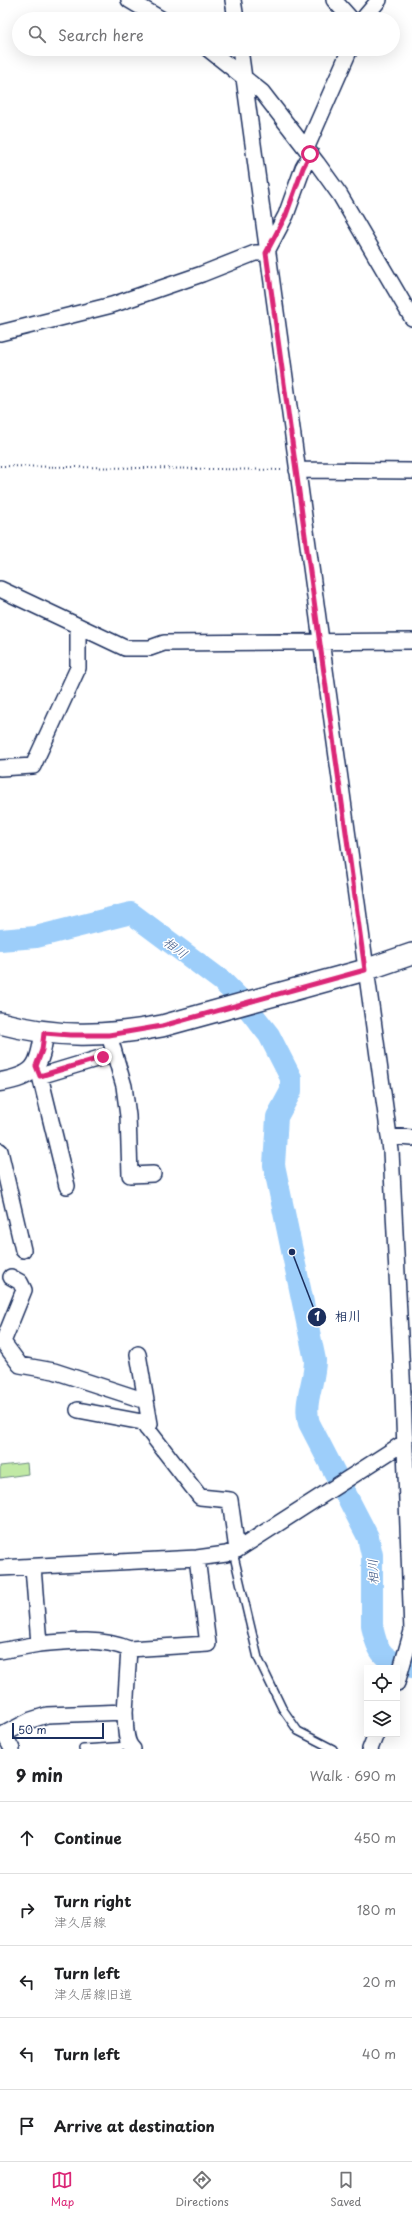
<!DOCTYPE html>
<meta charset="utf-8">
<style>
body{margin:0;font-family:"Playpen Sans","Klee One",sans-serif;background:#f2f2f2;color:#202124}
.controls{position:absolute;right:12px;bottom:12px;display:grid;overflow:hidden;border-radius:0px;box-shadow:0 4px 16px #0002}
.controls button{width:36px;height:36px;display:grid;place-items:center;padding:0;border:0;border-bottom:1px solid #e0e0e0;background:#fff;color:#202124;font:20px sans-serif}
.scale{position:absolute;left:12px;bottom:10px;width:92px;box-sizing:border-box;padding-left:4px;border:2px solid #1b2f5e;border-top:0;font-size:11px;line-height:14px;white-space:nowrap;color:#1b2f5e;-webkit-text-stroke:3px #fff;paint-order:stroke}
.stop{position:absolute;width:12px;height:12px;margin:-9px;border:3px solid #db2777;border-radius:50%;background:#fff}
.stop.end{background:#db2777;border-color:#fff;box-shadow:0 1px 4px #0008}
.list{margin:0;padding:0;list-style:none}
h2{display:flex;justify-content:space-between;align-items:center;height:52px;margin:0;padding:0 16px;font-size:17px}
h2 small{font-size:13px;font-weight:400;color:#757577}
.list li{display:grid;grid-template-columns:26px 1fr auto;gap:12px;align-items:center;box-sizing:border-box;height:72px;padding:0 16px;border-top:1px solid #e0e0e0}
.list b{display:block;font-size:15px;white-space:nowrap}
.list p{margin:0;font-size:13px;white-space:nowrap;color:#757577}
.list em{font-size:13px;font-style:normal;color:#757577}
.icon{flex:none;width:22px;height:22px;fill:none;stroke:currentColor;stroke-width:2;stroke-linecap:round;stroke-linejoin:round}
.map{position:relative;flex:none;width:412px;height:1749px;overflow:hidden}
.search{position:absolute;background:#fff;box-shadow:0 4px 16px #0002;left:12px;right:12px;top:12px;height:44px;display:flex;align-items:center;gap:10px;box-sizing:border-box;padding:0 14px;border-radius:22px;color:#757577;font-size:15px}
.sheet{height:412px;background:#fff}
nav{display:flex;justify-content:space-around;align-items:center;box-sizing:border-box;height:56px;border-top:1px solid #e0e0e0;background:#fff;font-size:11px;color:#757577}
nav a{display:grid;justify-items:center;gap:2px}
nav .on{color:#db2777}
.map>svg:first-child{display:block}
.green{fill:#c1e9a5;stroke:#6e8c82}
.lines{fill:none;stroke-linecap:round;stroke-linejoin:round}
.river{stroke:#9dcefa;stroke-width:22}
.service-casing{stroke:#1b2f5e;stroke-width:10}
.minor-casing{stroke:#1b2f5e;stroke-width:18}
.tertiary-casing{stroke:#1b2f5e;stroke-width:21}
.secondary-casing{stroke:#1b2f5e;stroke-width:24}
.path{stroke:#1b2f5e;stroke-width:2;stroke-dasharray:1 3;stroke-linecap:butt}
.service{stroke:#fff;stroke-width:7}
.minor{stroke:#fff;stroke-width:15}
.tertiary{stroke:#fff;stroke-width:18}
.secondary{stroke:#fff;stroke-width:21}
.route{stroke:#db2777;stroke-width:5}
.labels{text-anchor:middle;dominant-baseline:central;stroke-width:3;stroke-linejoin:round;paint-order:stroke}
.water-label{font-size:13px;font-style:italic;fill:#3c5785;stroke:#fff}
.leader{fill:none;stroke:#1b2f5e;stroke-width:1.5}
.callout-dot{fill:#1b2f5e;stroke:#fff;stroke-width:1.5}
.mark-label{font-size:12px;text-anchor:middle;font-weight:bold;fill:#fff}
.callout-label{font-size:13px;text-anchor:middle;font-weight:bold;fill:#1b2f5e;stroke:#fff;stroke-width:3;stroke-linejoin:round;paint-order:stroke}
</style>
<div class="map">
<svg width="412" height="1749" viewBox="0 0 412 1749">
<rect width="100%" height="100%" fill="#fff"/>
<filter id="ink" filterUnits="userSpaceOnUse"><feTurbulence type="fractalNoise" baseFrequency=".025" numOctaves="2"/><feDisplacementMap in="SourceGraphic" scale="8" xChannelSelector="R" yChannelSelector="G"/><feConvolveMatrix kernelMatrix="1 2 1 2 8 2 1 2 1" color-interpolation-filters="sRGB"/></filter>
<g filter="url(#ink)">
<path class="green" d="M27,1463L28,1474L0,1478V1466Z"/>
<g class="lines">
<path class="river" d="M0,940L36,937L131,913L222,981L243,1002L269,1035L291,1078V1091L277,1117L274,1165L315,1360C315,1382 303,1402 309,1423L368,1537L372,1555V1625C377,1654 384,1661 412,1667"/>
<g class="service-casing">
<path id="service" d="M233,1552L258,1658L282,1708L298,1731L333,1749
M83,1749L129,1746"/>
</g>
<g class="minor-casing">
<path id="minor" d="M129,0L161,19
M233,0L236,19
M334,0L351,19
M363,19L379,0
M208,49L262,92L317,163L340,195L412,318
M240,49L391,1151L403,1396L412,1631L397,1683
M306,149L350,49
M266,253L286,215L303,168L311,154
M0,333L112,305L202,274L255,253H266
M297,470L412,471
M0,589L125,648H150L164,643L412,641
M0,768L33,766L78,668V627
M109,1035L124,1086L128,1116L130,1175L153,1174
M36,1066L40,1076L67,1186
M40,1076L103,1057
M389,1136L412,1138
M0,1151L23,1250
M0,1342H3L20,1365L54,1371L146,1401
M3,1342L24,1290L20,1282L11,1277
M138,1354L150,1424L147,1429
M78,1410L142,1422L200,1497L230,1500L237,1550
M0,1568L197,1558L226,1554L237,1550L405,1442
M39,1644C69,1641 101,1637 129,1649
M0,1651L39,1644L33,1567
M125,1712C126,1724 124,1741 133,1749
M12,1749L4,1734L31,1720L47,1715L125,1712L129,1649L208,1644L197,1558
M370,1749L376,1734"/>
</g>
<g class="tertiary-casing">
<path id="tertiary" d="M0,1082C35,1076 40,1067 44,1033"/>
</g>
<g class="secondary-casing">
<path id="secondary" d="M0,1023C57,1038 104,1037 162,1026L365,970L412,954"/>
</g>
<path class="path" d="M0,466L284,470"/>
<use href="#service" class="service"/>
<use href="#minor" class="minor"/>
<use href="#tertiary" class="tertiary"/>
<use href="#secondary" class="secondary"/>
</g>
</g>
<g class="lines" filter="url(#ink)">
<path class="route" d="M103,1057L40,1076L36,1066L42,1050L44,1033L70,1035H109L162,1026L365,970L266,253L286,215L303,168L310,154"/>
</g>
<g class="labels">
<g class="water-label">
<text transform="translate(176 947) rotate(37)">相川</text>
<text transform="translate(372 1572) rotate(-92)">相川</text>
</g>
</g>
<path class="leader" d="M292 1252L317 1317"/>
<g class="callout-dot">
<circle cx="292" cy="1252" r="4"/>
<circle cx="317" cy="1317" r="10"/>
</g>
<g class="mark-label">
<text x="317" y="1321">1</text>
</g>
<g class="callout-label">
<text x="348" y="1321">相川</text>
</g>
</svg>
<div class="controls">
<button><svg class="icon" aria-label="locate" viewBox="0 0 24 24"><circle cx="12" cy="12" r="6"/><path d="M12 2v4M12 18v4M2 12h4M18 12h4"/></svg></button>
<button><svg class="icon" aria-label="layers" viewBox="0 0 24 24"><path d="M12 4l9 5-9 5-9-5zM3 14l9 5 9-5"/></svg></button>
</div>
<div class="scale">50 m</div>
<div class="stop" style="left:310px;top:154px"></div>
<div class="stop end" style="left:103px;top:1057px"></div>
<div class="search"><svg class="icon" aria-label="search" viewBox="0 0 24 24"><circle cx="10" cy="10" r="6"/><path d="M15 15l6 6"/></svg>Search here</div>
</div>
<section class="sheet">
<h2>9 min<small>Walk · 690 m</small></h2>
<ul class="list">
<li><svg class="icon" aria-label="ahead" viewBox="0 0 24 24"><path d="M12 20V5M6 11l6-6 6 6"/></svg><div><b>Continue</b></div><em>450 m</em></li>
<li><svg class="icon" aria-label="right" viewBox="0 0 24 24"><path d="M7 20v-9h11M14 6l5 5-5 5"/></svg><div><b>Turn right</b><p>津久居線</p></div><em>180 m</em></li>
<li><svg class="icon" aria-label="left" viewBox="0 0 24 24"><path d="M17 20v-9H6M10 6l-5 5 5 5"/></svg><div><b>Turn left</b><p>津久居線旧道</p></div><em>20 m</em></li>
<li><svg class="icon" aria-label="left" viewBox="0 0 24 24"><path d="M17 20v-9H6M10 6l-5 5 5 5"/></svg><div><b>Turn left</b></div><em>40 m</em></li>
<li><svg class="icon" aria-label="arrive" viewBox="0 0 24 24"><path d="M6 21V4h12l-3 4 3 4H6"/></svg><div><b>Arrive at destination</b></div></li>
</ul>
</section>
<nav>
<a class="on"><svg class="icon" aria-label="map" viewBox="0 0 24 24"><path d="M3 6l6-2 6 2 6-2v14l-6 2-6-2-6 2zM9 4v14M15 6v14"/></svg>Map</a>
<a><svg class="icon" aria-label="directions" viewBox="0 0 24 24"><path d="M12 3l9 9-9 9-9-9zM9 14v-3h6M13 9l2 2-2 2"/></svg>Directions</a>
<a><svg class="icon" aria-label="saved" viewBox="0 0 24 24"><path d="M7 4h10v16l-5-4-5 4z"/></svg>Saved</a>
</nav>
